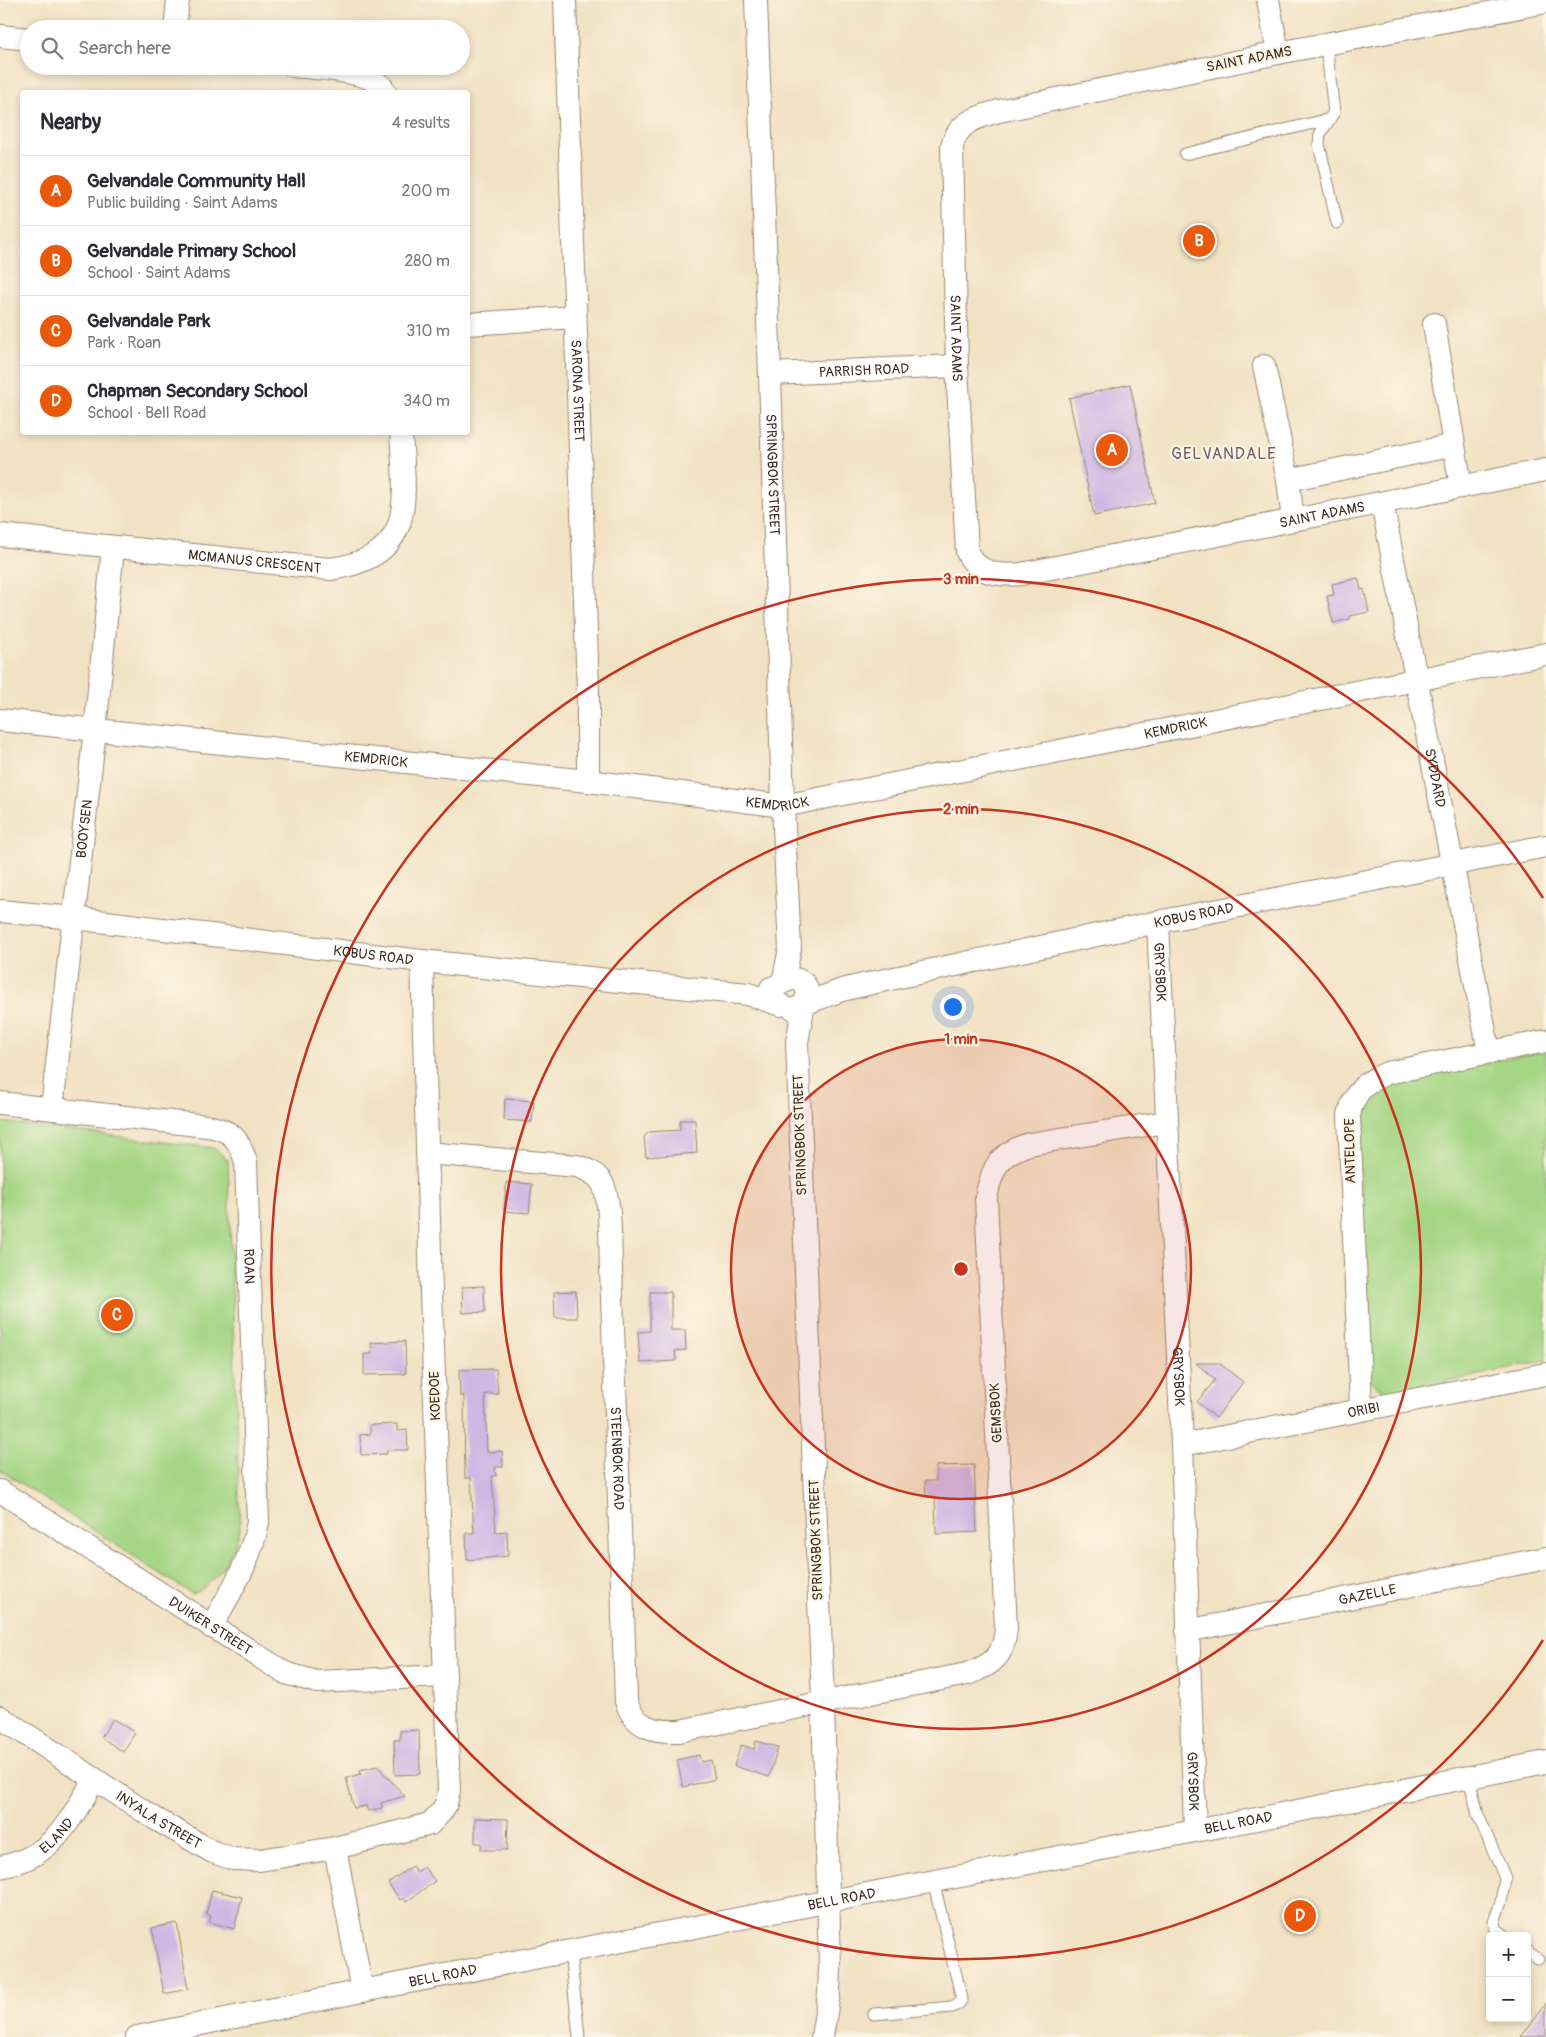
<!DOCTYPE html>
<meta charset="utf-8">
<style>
body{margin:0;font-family:Pangolin,sans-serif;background:#f2f2f3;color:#2b2b33}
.controls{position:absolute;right:15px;bottom:15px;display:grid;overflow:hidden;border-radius:5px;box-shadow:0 2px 8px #0003}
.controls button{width:45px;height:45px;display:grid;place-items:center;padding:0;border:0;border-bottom:1px solid #e1e1e2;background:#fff;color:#2b2b33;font:25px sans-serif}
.you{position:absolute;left:952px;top:1006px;width:18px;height:18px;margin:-12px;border:4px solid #fff;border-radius:50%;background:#1a73e8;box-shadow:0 0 0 8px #1a73e833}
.badge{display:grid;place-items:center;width:32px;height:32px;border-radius:50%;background:#ea580c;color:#fff;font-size:16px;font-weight:700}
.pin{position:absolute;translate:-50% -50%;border:2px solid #fff;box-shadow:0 1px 5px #0006}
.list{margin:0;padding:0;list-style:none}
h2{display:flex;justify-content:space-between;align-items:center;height:65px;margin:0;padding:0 20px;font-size:21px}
h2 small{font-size:16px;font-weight:400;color:#7c7c81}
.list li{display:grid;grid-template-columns:32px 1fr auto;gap:15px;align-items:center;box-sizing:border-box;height:70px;padding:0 20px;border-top:1px solid #e1e1e2}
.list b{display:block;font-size:19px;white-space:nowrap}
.list p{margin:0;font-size:16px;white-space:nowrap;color:#7c7c81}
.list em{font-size:16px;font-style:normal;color:#7c7c81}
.icon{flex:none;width:28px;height:28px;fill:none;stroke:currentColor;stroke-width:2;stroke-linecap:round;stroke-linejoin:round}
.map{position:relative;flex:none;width:1546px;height:2037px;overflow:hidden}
.search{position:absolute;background:#fff;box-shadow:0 2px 8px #0003;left:20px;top:20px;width:450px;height:55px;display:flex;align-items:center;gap:12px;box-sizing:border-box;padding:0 18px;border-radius:28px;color:#7c7c81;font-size:19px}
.panel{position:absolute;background:#fff;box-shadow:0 2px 8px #0003;left:20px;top:90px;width:450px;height:345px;border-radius:5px}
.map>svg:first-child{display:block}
.green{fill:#a5d685;stroke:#708052}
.building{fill:#cfb8e4}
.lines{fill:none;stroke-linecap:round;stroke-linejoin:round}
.lane-casing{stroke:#968671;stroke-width:13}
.street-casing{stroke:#968671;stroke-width:24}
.lane{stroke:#fff;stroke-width:11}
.street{stroke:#fff;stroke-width:22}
.ring{fill:none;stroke:#c8321e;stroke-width:2.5}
.labels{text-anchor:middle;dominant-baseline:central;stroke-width:4.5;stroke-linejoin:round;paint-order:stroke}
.street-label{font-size:14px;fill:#3b2a1e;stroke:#fcf5e5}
.quarter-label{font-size:16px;letter-spacing:1px;fill:#6f5c63;stroke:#fcf5e5}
.centre{fill:#c8321e;stroke:#fcf5e5;stroke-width:2.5}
.ring-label{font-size:15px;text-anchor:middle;font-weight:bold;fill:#c8321e;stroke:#fcf5e5;stroke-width:4.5;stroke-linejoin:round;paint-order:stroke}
</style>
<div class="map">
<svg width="1546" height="2037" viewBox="0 0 1546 2037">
<rect width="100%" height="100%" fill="#fcf5e5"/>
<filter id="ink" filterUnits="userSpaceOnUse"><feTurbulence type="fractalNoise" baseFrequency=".02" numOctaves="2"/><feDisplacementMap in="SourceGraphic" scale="10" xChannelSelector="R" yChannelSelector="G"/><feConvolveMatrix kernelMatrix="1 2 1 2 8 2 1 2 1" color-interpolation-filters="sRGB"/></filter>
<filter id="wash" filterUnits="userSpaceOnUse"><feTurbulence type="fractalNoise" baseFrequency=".0096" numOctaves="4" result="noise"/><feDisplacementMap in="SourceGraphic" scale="20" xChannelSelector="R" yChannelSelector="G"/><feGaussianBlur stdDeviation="1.12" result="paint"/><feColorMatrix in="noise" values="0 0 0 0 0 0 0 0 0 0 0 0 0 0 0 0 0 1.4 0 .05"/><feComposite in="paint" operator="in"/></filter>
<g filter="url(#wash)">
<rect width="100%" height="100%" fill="#f2e2c4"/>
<path class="green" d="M1546,1051V1360L1396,1394C1385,1391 1375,1387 1369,1378L1358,1114L1363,1099L1391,1081Z
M0,1122L214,1148L228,1160L240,1529C236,1550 214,1588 192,1594L0,1470Z"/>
<g id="blocks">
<path class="building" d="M1130,384L1155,503L1094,516L1069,398Z
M1358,578L1361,590L1364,589L1369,612L1349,616L1350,619L1333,623L1327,596L1334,595L1332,584Z
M505,1099L534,1101L532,1122L504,1120Z
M680,1120H695L697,1153L646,1157L644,1137L649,1132L680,1130Z
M506,1182L532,1184L529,1213L504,1211Z
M484,1286L485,1312L463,1313L462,1287Z
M576,1291L577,1318H555L554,1292Z
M650,1292H671V1330H685L686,1350L675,1351L676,1361L640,1363L638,1332L650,1331Z
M405,1341L406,1374L364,1375V1354H372L371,1343Z
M1196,1363H1219L1243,1382L1216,1418L1197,1402L1215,1380Z
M496,1369L498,1394H485L487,1452L502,1451L503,1467H495L496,1476H492L496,1532L507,1531L508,1556L467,1560L466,1533H474L471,1478H465L464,1396H460L459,1370Z
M397,1424V1431L407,1430L408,1450H387V1454L361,1455L360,1435L370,1434V1425Z
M974,1465L977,1532L936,1534L935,1496H926L925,1481H936V1466Z
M113,1719L135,1733L123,1752L101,1737Z
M419,1730L420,1774L395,1775L394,1740H400V1731Z
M756,1741L778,1747L769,1777L734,1766L741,1745L754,1749Z
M699,1755L701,1762L711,1760L715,1779L683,1787L677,1760Z
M377,1766L405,1796L381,1803L382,1808L368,1811L366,1806L354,1808L346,1778L361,1774L360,1770Z
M475,1818L508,1819L507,1850H481V1843H475Z
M412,1866L417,1872L424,1867L435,1881L406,1902L403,1898L400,1900L388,1883Z
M212,1890L242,1897L234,1929L209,1922L211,1916L206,1914Z
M177,1923L188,1989L164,1994L152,1928Z
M1546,2003V2037H1521Z"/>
</g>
</g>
<g filter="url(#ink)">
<use href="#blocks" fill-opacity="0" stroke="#968671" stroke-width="1"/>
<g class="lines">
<g class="lane-casing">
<path id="lane" d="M1326,44L1334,112L1320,134L1319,144L1337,223
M1185,154L1330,119
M1469,1777L1478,1815L1505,1878L1501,1902L1494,1922L1495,1929L1505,1936
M1527,1951L1538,1959
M570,1952L579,2037
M874,2014L952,2007L958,2004L962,1999L933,1881"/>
</g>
<g class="street-casing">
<g id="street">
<path id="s1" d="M565,0L588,692V781"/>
<path id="s2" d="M756,0L770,374L783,806L790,949L783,982"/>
<path d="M1268,0L1278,53"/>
<path id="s3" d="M1546,2L1278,53L999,111C977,117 958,122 952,146L957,366L967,552C977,574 999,576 1021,574L1546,470"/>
<path d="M175,29L178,0"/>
<path d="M0,36L29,39"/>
<path d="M294,66C316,69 377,69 385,92"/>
<path d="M468,324L575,317"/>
<path d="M1434,324L1461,487"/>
<path d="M1264,366L1288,480L1293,520"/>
<path id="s4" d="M770,374L957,366"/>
<path d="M1288,480L1454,445"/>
<path id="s5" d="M1382,503L1489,1052"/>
<path id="s6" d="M0,535L330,569C417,557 405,501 401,432"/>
<path id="s7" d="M0,720L588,781L783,806L1546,654"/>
<path id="s8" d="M0,911L74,918L422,961L748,994L781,1005"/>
<path id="s9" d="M1158,922L1182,1445L1195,1831"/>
<path d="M771,988C780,986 785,979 793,979C812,980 812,1005 794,1009"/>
<path id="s10" d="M0,1103L207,1126C232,1130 239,1139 246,1162L258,1522C251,1561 230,1593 211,1627"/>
<path id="s11" d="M52,1108L95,730L113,548"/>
<path id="s12" d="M427,1153L577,1166C585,1169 594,1172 600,1180C612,1193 610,1250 611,1269L626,1701C634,1727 653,1732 679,1731L967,1674C993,1665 1004,1656 1006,1628L986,1198C992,1168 998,1154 1029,1144L1166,1122"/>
<path d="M1361,1409L1349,1115C1354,1092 1365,1082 1387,1073L1546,1041"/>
<path id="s13" d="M1182,1445L1546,1374"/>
<path id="s14" d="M0,1491L285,1673L317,1682L445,1676"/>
<path id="s15" d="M1187,1631L1546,1558"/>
<path id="s16" d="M0,1717L154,1818L213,1852L233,1859L260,1860L335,1848L430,1824L442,1811L446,1804L449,1790L431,1292L422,961"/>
<path d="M335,1848L362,1991"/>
<path id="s17" d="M0,1867C53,1857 68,1823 94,1780"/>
<path id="s18" d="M137,2037L362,1991L1195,1831L1546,1762"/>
<path id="s19" d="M822,2037L829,1994L830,1967L823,1701L797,1042L804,1004L842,990L876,982L1158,922L1546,846"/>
</g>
</g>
<use href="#lane" class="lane"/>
<use href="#street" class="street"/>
</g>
</g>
<circle cx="961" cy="1269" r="230" fill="#c8321e" fill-opacity=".12"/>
<g class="ring">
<circle cx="961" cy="1269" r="230"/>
<circle cx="961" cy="1269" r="460"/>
<path d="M1543 1640A690 690 0 1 1 1543 898"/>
</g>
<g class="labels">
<g class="street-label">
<text transform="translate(1249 59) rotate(-11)">SAINT ADAMS</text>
<text stroke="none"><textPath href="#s3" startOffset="812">SAINT ADAMS</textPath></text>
<text stroke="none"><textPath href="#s4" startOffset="94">PARRISH ROAD</textPath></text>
<text stroke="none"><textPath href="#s1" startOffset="391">SARONA STREET</textPath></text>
<text stroke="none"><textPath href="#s2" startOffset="475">SPRINGBOK STREET</textPath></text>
<text stroke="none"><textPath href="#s3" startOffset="1396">SAINT ADAMS</textPath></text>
<text stroke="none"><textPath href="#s6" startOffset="256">MCMANUS CRESCENT</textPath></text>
<text stroke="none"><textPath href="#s7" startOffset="1188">KEMDRICK</textPath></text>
<text stroke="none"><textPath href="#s7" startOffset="378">KEMDRICK</textPath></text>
<text stroke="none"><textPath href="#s5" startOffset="280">SYDDARD</textPath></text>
<text stroke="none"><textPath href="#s7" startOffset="782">KEMDRICK</textPath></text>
<text stroke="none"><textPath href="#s11" startOffset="281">BOOYSEN</textPath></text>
<text stroke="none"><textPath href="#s19" startOffset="1435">KOBUS ROAD</textPath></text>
<text stroke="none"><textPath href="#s8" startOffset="376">KOBUS ROAD</textPath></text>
<text stroke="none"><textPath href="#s9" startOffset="50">GRYSBOK</textPath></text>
<text transform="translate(800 1135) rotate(-92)">SPRINGBOK STREET</text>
<text transform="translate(1350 1151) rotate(-91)">ANTELOPE</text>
<text stroke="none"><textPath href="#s10" startOffset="370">ROAN</textPath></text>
<text stroke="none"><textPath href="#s9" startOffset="455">GRYSBOK</textPath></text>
<text transform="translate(435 1396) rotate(-92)">KOEDOE</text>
<text stroke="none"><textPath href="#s13" startOffset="185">ORIBI</textPath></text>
<text transform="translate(996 1413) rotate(-93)">GEMSBOK</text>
<text stroke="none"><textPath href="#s12" startOffset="458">STEENBOK ROAD</textPath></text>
<text transform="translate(816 1540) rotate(-92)">SPRINGBOK STREET</text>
<text stroke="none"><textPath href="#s15" startOffset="184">GAZELLE</textPath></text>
<text stroke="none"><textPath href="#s14" startOffset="250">DUIKER STREET</textPath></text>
<text stroke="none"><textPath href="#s9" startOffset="860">GRYSBOK</textPath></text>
<text stroke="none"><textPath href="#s16" startOffset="189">INYALA STREET</textPath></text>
<text stroke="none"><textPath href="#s18" startOffset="1122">BELL ROAD</textPath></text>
<text stroke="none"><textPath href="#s17" startOffset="66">ELAND</textPath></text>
<text stroke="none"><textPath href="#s18" startOffset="718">BELL ROAD</textPath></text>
<text stroke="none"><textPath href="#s18" startOffset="312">BELL ROAD</textPath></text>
</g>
<g class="quarter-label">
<text x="1224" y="454">GELVANDALE</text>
</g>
</g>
<circle cx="961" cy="1269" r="8" class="centre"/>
<g class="ring-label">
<text x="961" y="584">3 min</text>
<text x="961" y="814">2 min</text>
<text x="961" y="1044">1 min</text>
</g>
</svg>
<div class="controls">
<button>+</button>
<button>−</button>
</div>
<div class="you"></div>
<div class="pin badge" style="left:1112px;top:450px">A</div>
<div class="pin badge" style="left:1199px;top:241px">B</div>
<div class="pin badge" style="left:117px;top:1315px">C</div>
<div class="pin badge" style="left:1300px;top:1916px">D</div>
<div class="search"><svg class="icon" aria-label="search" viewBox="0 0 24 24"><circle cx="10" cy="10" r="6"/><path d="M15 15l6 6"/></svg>Search here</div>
<section class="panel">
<h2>Nearby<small>4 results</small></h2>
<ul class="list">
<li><span class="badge">A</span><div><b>Gelvandale Community Hall</b><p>Public building · Saint Adams</p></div><em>200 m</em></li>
<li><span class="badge">B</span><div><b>Gelvandale Primary School</b><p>School · Saint Adams</p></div><em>280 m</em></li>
<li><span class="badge">C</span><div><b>Gelvandale Park</b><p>Park · Roan</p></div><em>310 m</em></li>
<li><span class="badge">D</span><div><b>Chapman Secondary School</b><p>School · Bell Road</p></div><em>340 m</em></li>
</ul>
</section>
</div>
